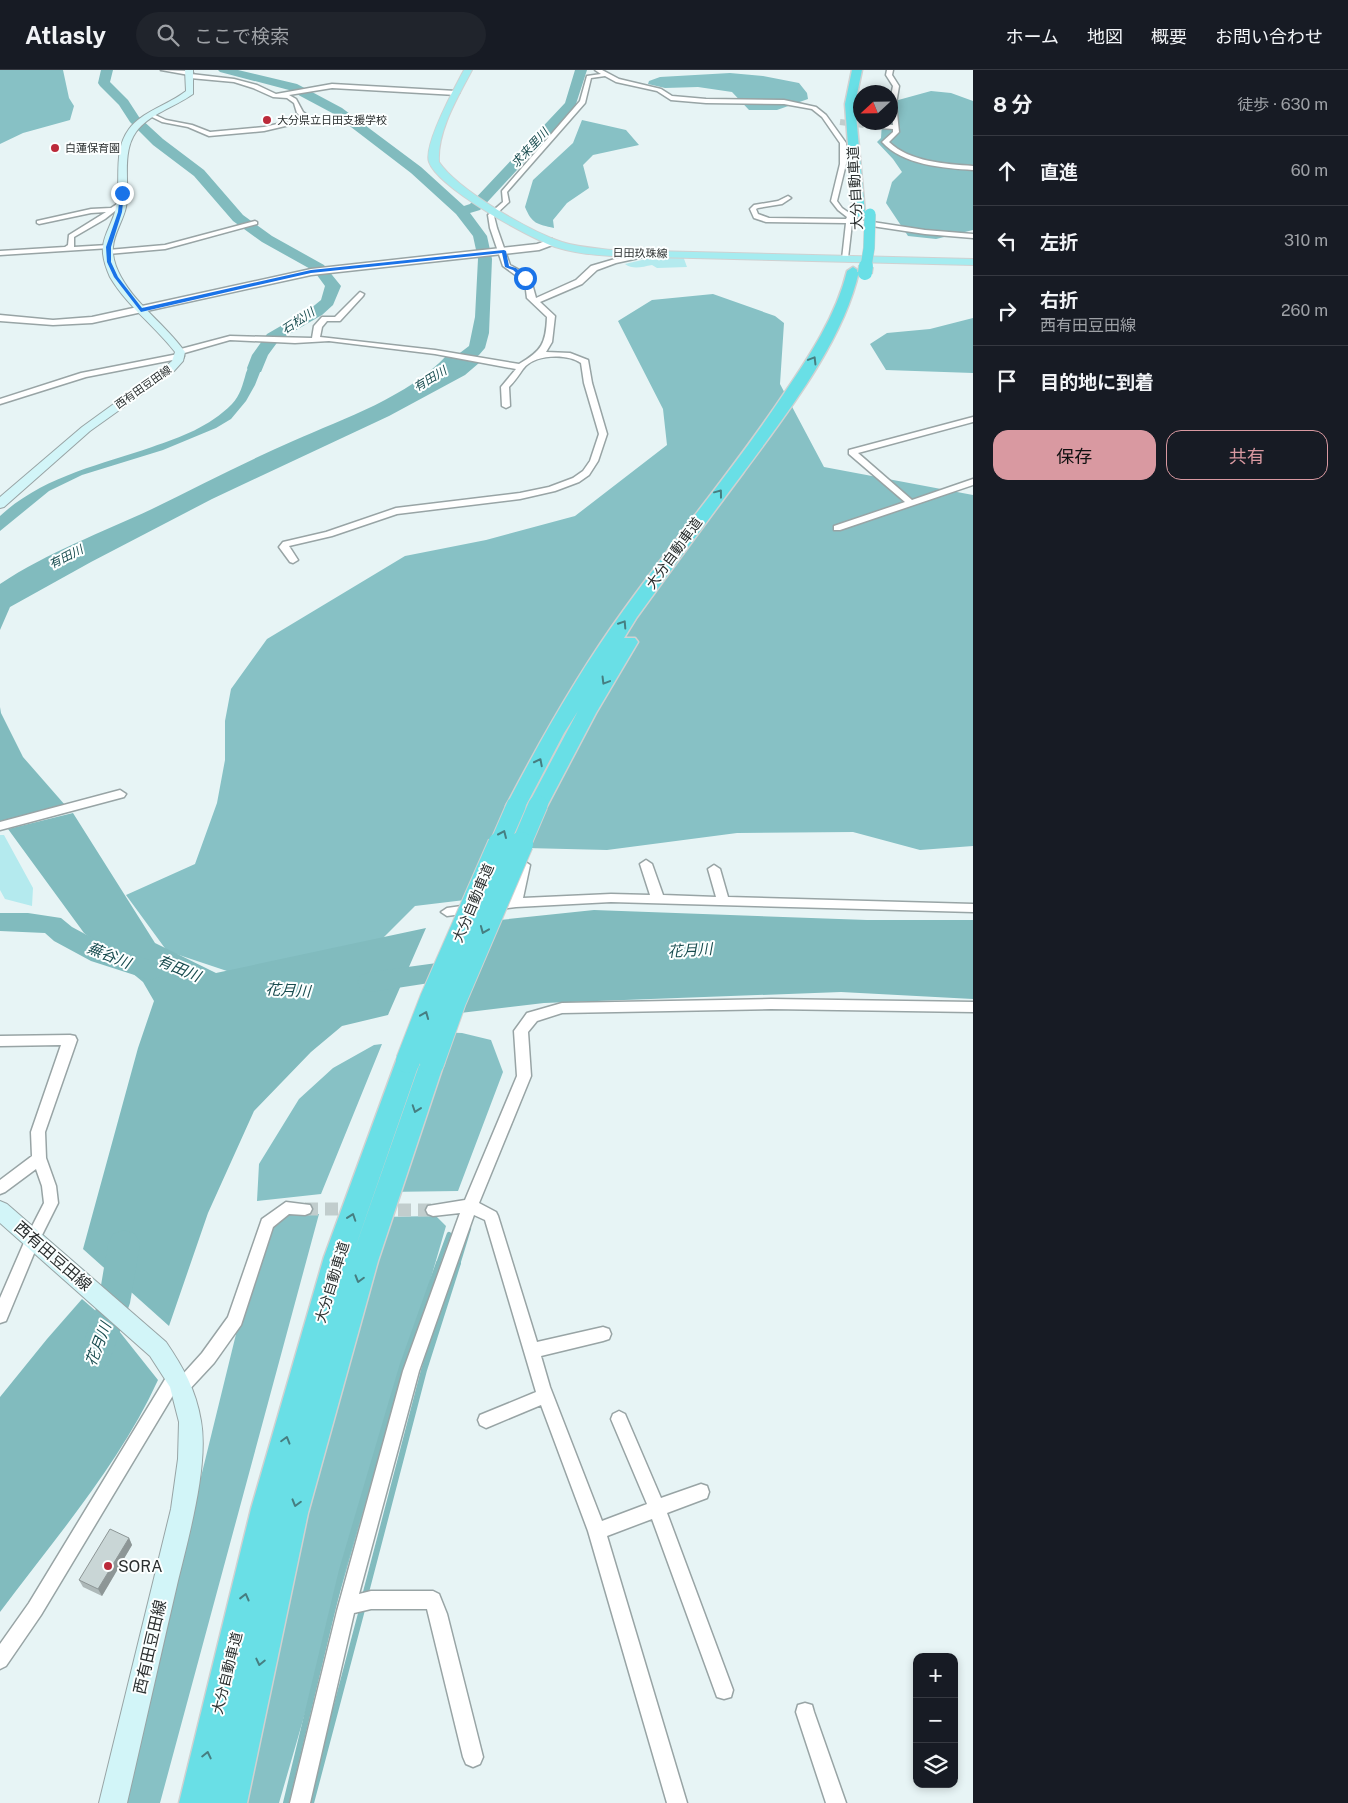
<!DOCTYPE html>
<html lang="ja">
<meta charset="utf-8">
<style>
body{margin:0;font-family:"Public Sans","Noto Sans JP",sans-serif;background:#20242c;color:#f1f3f6}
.controls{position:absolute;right:15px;bottom:15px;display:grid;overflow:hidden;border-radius:10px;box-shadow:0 2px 8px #0003}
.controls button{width:45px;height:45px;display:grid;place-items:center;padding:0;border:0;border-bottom:1px solid #363941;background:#171b24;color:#f1f3f6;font:25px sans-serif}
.compass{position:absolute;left:853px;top:15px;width:45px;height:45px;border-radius:50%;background:#171b24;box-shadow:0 2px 8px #0003;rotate:248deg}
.stop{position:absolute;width:15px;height:15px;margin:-11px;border:4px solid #1a73e8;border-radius:50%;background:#fff}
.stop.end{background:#1a73e8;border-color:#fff;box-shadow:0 1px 5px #0008}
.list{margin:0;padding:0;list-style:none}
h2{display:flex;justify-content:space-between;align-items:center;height:65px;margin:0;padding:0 20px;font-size:21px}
h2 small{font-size:16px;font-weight:400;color:#9ea1a6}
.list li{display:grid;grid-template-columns:32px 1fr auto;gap:15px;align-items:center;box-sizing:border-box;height:70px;padding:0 20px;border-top:1px solid #363941}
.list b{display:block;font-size:19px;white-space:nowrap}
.list p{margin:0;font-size:16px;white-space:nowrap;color:#9ea1a6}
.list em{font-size:16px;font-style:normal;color:#9ea1a6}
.actions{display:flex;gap:10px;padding:15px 20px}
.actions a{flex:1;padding:11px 0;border:1px solid #d999a1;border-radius:15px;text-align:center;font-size:18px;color:#d999a1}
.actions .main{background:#d999a1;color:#111}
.icon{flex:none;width:28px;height:28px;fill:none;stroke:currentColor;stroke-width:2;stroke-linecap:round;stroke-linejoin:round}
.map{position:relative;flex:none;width:973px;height:1733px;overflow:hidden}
header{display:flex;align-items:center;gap:30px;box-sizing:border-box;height:70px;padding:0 25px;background:#171b24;border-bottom:1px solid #363941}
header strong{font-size:24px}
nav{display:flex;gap:28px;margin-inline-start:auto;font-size:18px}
.search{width:350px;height:45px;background:#20242c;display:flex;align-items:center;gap:12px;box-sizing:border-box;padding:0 18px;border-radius:28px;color:#9ea1a6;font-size:19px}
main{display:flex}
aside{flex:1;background:#171b24}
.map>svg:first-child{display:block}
.green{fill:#b4eaee}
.forest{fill:#87c1c5}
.water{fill:#81bbbe}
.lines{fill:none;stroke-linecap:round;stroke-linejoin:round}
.stream-far1{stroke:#81bbbe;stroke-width:4.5}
.stream{stroke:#81bbbe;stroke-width:6}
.river{fill:#81bbbe;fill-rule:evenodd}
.minor-tunnel-far1{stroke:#c1cdcd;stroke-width:6;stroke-dasharray:6 3;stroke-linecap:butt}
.minor-tunnel{stroke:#c1cdcd;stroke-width:13;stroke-dasharray:13 7;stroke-linecap:butt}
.minor-casing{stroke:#98a4a5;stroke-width:3}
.tertiary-casing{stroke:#98a4a5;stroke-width:3}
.secondary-casing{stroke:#98a4a5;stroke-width:2}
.primary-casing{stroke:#d0d1d1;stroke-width:2}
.motorway-casing{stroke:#d0d1d1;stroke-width:3}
.minor{fill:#fff;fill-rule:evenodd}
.tertiary{fill:#fff;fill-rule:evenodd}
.secondary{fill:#d2f5f8;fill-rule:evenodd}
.primary{fill:#a5ecf0;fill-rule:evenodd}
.motorway{fill:#69dfe6;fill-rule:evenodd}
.motorway-bridge-far3-casing{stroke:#d0d1d1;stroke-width:12;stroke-linecap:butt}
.motorway-bridge-far2-casing{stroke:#d0d1d1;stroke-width:16;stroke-linecap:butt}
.motorway-bridge-far1-casing{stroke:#d0d1d1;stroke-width:21;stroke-linecap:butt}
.motorway-bridge-casing{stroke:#d0d1d1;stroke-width:26;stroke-linecap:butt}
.motorway-bridge-far3{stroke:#69dfe6;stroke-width:11}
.motorway-bridge-far2{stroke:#69dfe6;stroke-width:14}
.motorway-bridge-far1{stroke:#69dfe6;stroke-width:19}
.motorway-bridge{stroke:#69dfe6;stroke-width:24}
.wall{fill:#adb8b8}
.shaded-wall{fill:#8d9696}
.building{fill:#c9d6d6;stroke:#8d9696}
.oneway{stroke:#467e81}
.route{fill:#1a73e8}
.poi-dot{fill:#bb2a3a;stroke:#fcffff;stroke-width:2}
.labels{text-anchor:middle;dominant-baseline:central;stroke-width:4;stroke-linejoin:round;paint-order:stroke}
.far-poi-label{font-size:11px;fill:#2a2f2f;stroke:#fcffff;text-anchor:start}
.far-street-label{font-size:11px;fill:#2a2f2f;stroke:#fcffff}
.far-water-label{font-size:12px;font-style:italic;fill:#184c4f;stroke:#fcffff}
.street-label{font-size:14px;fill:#2a2f2f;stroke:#fcffff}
.water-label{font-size:15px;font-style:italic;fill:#184c4f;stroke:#fcffff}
.near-street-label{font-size:16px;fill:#2a2f2f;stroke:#fcffff}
.near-poi-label{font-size:16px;fill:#2a2f2f;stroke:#fcffff;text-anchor:start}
</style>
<header>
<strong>Atlasly</strong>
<div class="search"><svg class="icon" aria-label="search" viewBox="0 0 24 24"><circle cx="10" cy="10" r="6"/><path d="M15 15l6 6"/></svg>ここで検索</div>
<nav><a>ホーム</a><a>地図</a><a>概要</a><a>お問い合わせ</a></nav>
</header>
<main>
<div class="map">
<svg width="973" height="1733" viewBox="0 0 973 1733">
<rect width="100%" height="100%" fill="#e7f4f5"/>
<path class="green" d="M659,186H683L687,197L657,198L652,195C642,197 633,200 625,194Z
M0,765H4L33,818L32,836L5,829L0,820Z"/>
<path class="forest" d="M0,0H63L69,28L74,36L70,50L23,63L0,74Z
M730,3L763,6L799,13L807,23L808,29L777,40H749L732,22L698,17L665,18L648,14L649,11L660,7Z
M931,21L951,23L973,31V160L936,169L908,166L886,133L892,112L902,102L893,89L877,72L881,68L882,53L891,52V32Z
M582,50L626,60L639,75L593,85L583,95L589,118L567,133L553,150L554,158C537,154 532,154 525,137L533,110L573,73Z
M713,224L775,246L784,253L780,314L824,397L973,425V776L920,780L853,762L737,763L607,780L526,778L506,825L415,836L369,882L245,907L167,881L126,825L195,794L217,733L225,690V651L231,619L267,569L405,486L486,470L575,446L667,375L663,339L618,251L652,230Z
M973,248V303L886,300L870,274L887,263L930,259Z
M435,962L462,963L491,970L503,1002L458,1121L385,1122Z
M382,974L321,1124L257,1131L259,1094L299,1029L333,998L374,975Z
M290,1144H319L160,1733H121L238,1256L271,1157Z
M436,1146L446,1156L279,1733H231L379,1147Z"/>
<path class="water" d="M266,271L276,272L266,287L255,315L246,331L231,349L216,358L163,380L82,405L49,421L0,461V446C42,407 99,395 152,377C181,367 209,357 232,334C240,326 243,314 246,303C250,292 259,280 266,271Z
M447,285L479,293L465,305L389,346L212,429L91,492L10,537L0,560V514C48,482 101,463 152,439C199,416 245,392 293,371C345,348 408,327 447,285Z
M0,637L1,643L23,687L65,735L0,751Z
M73,743L155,873L216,903L426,858L388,945L342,956L311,982L254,1041L208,1143L169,1256L83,1179L138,978L154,931L143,912L84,863L8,759Z
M594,840L867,850H973V929L841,922L544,933L452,944L490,851Z
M82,1229L119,1261L158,1310C119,1395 56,1467 0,1542V1327L47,1269Z"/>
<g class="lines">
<path class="stream-far1" d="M438,1194L449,1164
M458,1194L469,1158"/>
<path class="stream" d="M365,1526L424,1300L458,1193
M286,1733L342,1500L402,1297L439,1193
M311,1733L363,1536"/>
<path class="river" d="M101,0H113L110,12L128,30L139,47L163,69L204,100L243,145L272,166L324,195L341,216L333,235L322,245L279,270L268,285L261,302H249L247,298L252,285L267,264L310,239L321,230L325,216L314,201L262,172L233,151L194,106L153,75L130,52L119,35L100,16L98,13Z
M218,0H238L297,14L342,38L421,97L464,136L470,134L565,33L575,0H587L575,37L480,140L470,143L487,166L492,189L489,263L485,278L479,285L445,309H433L431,305L469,276L475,247L478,189L473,166L456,144L411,103L334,44L289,20L220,2Z
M0,843H28L61,848L72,857L109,877L159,893L163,900L159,907L150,910L91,891L54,871L45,863L0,861Z
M466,889L475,892L479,899L475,906L371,922L361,919L357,912L361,905L371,902Z
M124,1160L135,1164L140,1174L130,1233L108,1295L96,1299L84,1295L79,1284L98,1233L108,1174L113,1164Z"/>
<path class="minor-tunnel-far1" d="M840,52L871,56"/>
<path class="minor-tunnel" d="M305,1139H358
M378,1140H433"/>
<g class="minor-casing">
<path id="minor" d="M161,0L190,1L193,3L191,4L234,9L257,15L276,24L332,14L456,21L459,23L456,25L332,18L289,25L296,29L303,42L311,48V50L264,61L209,66L188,57L162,52L148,45L153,44L166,50L192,55L210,62L264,57L304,48L297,43L294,33L287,28L273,27L253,18L234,12L190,8L187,6L189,5Z
M595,0H602L619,9L661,19L672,26L706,29L784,30L816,37L826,45L846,73V94L837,131L842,138L852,145L853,149L925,160L973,164V168L925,164L852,153L848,188L842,189L846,153L766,152L754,148L750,139L754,135L778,131L788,126L791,128L782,134L758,138L756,139L758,144L769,148L846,149L847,147L838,140L831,131L840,94V73L822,47L812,39L784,34L706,33L671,30L657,21L616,12L605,6L591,8L585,33L507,122L509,132L494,146L497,158L510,195L523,202L531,210L536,228L576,210L591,196L615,189L654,182L657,184L616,193L597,200L582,214L540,232L555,246L552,272L546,282L570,283L588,290L592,313L607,364L598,391L589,405L579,412L555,421L520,429L397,444L332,466L289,476L298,490L293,493L290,492L279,477L283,472L326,462L396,438L520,423L549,417L573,408L583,401L590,391L599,364L584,313L581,293C567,283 534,284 523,299C519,305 515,311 509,317L510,336L506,338L502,336L501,317L516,299L435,284L329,271L295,273L230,270L181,284L184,286L183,288L86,307L0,334V329L81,303L178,284L176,282L177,280L230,266L312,268L314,256L322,247H335L360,222L364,224L363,226L340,251H327L322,257L320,267L435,280L519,294C542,281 546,273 547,247L527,228L525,212L503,196L490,158L488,145L503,132L502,121L580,31L587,6L601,4Z
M887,0H893L892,5L899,16L896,34L899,62L889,72C910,92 945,94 973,96V100C943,98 903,95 882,72L893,62V59L869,57L871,54L893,55L891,26L893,16L886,5Z
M120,132L125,133L105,149L74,167V177L108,175L110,176V178L0,185V181L65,177L68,175L69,165L106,142L91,143L39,154L37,153V151L91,139L111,138Z
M255,151L257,152V154L165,179L108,184L105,182L108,180L165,175Z
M973,347V352L858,383L912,430L973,409V415L840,460H834V456L905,432L849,384V380Z
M120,720L126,724L124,727L0,760V752Z
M646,790L652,794L663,825L716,827L708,799L714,795L720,799L728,827L973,834V842L611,832L516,837L447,846L441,842L447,838L511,829L518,795L524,791L530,795L523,828L611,824L650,825L640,794Z
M771,929L973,932V942L771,939L562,943L537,951L528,962L531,1006L479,1133L496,1142L498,1146L537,1272L603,1257L609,1259L611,1264L609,1269L603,1271L541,1286L550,1317L602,1451L647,1434L611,1349L613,1344L619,1341L625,1344L661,1428L701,1414L707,1416L709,1422L707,1428L667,1443L733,1620L731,1627L724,1629L717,1627L652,1449L607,1466L687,1733H667L588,1461L541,1335L486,1358L480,1355L478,1350L480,1345L536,1322L485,1150L474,1145L419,1301L359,1524L371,1521H433L439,1524L447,1544L483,1687L480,1694L473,1697L466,1694L463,1687L427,1539H371L354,1543L310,1733H290L337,1541L403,1301L460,1143L433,1146L428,1144L426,1140L428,1136L465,1130L517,1006L514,961L527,943L562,933Z
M70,965L75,966L77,970L45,1062L46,1088L56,1116L58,1133L40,1169L6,1251L0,1253V1228L26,1168L44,1133L42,1116L36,1099L5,1122L0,1124V1110L32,1086L31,1062L61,975L0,976V966Z
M286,1132L310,1135L312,1139L310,1143L305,1145L289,1144L273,1157L241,1255L214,1293L187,1322L181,1324L175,1322L41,1545L6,1596L0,1599V1574L29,1533L170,1301L176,1299L182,1301L183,1304L202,1283L228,1247L262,1149Z
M805,1633L812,1635L814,1642L846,1733H826L796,1642L798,1635Z"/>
</g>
<g class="tertiary-casing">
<path id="tertiary" d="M552,169L556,172L555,174L539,180L311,205L92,253L53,255L0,251V245L53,250L92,247L311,199L537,174Z"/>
</g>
<g class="secondary-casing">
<path id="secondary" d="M185,0H193V24C175,37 149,44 136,62C121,83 130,114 126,137C123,151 114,163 113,177C112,187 116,198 121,207C137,236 166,255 185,282L183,291L174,301L90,361L4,437L0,438V427L82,357L166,296L172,291L175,282C155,256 127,236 110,207C106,198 102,187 103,177C104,163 114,151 116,137C122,112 112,82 129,59C143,41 168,35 186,21Z
M0,1131L7,1134L166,1272C183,1297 196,1320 201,1351C209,1396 188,1469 177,1515C160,1588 144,1660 127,1733H99L171,1439L178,1389L179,1352L170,1317L150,1286L0,1153Z"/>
</g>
<g class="primary-casing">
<path id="primary" d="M464,0H472C458,27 437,61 439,92C458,120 529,161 562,172C578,177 595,178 612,180L973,189V195L612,186C593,185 574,183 555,177C529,168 438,118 429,92C423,75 455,17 464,0Z"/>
</g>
<g class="motorway-casing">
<path id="motorway" d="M852,0H862L855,34L865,143L859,147L853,143L845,34Z
M853,197L859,201C844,271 785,346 743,403C707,451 672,499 637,547L624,568H635L638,572L596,643L545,740L538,742L531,740L528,735L578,641L564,663L523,741L516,743L509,741L506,736C541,669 578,603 623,541C675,468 733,400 783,325C809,287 836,246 847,201Z
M408,982L417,984L420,991L351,1190L420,993L423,986L432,984L441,986L444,993L378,1191L308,1443L247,1733H179L251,1439L324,1187L396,991L399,984Z"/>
</g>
<use href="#minor" class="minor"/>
<use href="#tertiary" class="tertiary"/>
<use href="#secondary" class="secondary"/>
<use href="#primary" class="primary"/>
<use href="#motorway" class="motorway"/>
<g class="motorway-bridge-far3-casing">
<path id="motorway-bridge-far3" d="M866,197L869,178L870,144"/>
</g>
<g class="motorway-bridge-far2-casing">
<path id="motorway-bridge-far2" d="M865,203L866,196"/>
</g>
<g class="motorway-bridge-far1-casing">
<path id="motorway-bridge-far1" d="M499,775L516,736
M521,775L538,735"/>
</g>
<g class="motorway-bridge-casing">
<path id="motorway-bridge" d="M408,991L432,929L500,774
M432,993L454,931L521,774"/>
</g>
<use href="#motorway-bridge-far3" class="motorway-bridge-far3"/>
<use href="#motorway-bridge-far2" class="motorway-bridge-far2"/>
<use href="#motorway-bridge-far1" class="motorway-bridge-far1"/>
<use href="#motorway-bridge" class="motorway-bridge"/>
</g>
<path class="wall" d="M129,1468L132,1475L102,1526L83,1517L79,1510Z"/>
<path class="shaded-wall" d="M129,1468L132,1475L102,1526L98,1519Z"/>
<path class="building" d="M110,1459L129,1468L98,1519L79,1510Z"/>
<defs><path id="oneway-chevron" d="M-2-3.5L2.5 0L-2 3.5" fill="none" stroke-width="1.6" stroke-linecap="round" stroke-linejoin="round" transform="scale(1.25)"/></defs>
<g class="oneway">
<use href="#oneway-chevron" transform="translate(813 290) rotate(-59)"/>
<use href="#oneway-chevron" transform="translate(719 423) rotate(-53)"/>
<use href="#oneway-chevron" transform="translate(623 554) rotate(-57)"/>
<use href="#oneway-chevron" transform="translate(605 611) rotate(121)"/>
<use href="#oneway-chevron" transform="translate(539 692) rotate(-63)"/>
<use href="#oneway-chevron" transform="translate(503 764) rotate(-66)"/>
<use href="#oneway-chevron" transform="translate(484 860) rotate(112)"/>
<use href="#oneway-chevron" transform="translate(425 945) rotate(-68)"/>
<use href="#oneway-chevron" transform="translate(416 1039) rotate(109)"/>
<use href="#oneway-chevron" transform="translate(352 1147) rotate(-71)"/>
<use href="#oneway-chevron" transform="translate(359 1209) rotate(106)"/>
<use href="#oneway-chevron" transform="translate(286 1370) rotate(-74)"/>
<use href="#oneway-chevron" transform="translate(296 1433) rotate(106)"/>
<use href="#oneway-chevron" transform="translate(245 1527) rotate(-76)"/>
<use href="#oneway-chevron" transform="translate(260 1592) rotate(103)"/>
<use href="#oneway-chevron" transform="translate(207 1685) rotate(-77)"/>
</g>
<path class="route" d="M122,121L124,123L122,142L111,177V192L118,207L142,238L311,200L504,180L506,181L509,196L516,198L527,208L523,209L513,200L505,197L502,183L311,203L141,242L114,207L107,192L106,177L118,142L120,123Z"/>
<g class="poi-dot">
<circle cx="267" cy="50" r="5"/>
<circle cx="55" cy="78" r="5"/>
<circle cx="108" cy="1496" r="5"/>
</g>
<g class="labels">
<g class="far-poi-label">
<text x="277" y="50">大分県立日田支援学校</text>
<text x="65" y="78">白蓮保育園</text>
</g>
<g class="far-street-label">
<text transform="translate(640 183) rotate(1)">日田玖珠線</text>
<text transform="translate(143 317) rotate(-35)">西有田豆田線</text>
</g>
<g class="far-water-label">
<text transform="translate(530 78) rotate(-47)">求来里川</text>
<text transform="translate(298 251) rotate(-33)">石松川</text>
<text transform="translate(430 309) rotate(-31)">有田川</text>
<text transform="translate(66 487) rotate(-27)">有田川</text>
</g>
<g class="street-label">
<text transform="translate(855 118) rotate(-93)">大分自動車道</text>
<text transform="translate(674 483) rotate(-54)">大分自動車道</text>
<text transform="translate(473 833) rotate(-67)">大分自動車道</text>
<text transform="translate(332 1212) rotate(-73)">大分自動車道</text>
<text transform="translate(227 1603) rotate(-76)">大分自動車道</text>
</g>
<g class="water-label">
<text transform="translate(690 880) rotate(-4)">花月川</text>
<text transform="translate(109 885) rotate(22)">蕪谷川</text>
<text transform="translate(179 898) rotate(23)">有田川</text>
<text transform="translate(288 920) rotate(3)">花月川</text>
<text transform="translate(98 1274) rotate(-69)">花月川</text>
</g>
<g class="near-street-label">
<text transform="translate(53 1186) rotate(41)">西有田豆田線</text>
<text transform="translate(150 1577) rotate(-77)">西有田豆田線</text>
</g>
<g class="near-poi-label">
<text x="118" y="1496">SORA</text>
</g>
</g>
</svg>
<div class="controls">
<button>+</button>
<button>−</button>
<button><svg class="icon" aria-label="layers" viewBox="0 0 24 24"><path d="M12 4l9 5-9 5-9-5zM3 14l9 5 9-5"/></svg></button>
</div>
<svg class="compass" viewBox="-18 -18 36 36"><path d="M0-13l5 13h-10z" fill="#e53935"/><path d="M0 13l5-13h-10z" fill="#9ea1a6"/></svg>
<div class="stop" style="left:525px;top:208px"></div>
<div class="stop end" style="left:122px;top:123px"></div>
</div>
<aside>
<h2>8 分<small>徒歩 · 630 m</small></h2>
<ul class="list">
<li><svg class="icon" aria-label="ahead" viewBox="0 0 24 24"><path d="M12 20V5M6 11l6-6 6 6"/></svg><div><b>直進</b></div><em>60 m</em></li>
<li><svg class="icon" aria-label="left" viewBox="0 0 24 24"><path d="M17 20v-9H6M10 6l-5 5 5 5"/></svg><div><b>左折</b></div><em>310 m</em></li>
<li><svg class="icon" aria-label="right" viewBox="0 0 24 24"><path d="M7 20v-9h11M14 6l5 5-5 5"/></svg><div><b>右折</b><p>西有田豆田線</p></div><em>260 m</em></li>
<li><svg class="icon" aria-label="arrive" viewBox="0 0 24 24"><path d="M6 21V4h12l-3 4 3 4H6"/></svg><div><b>目的地に到着</b></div></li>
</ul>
<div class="actions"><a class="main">保存</a><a>共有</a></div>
</aside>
</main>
